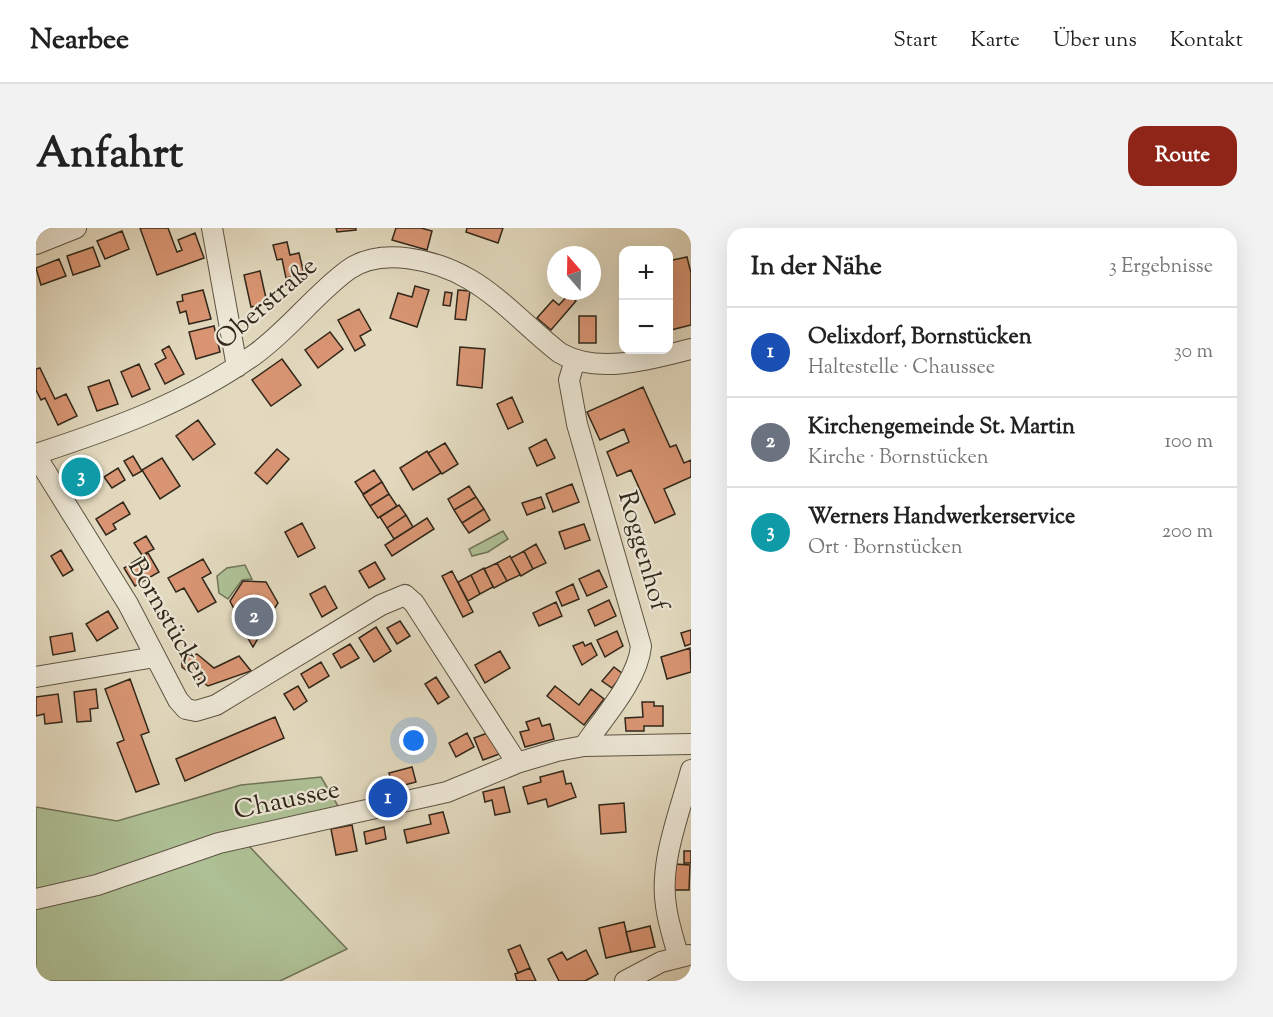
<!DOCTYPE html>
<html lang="de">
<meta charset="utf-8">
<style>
body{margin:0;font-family:"Sorts Mill Goudy",serif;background:#f2f2f2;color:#222}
.controls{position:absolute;right:18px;top:18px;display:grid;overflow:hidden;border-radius:12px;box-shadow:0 6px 24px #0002}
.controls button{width:54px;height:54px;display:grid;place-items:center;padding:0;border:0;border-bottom:2px solid #e0e0e0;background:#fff;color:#222;font:30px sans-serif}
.compass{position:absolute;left:511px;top:18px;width:54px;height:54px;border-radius:50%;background:#fff;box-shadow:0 6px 24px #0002;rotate:340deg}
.you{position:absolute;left:378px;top:513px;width:21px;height:21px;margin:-15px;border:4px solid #fff;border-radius:50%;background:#1a73e8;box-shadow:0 0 0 9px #1a73e833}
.badge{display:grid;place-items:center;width:39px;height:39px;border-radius:50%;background:#8f2418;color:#fff;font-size:20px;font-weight:700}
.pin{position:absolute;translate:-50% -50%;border:3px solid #fff;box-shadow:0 2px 6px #0006}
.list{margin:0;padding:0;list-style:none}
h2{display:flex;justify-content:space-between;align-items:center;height:78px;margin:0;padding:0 24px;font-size:26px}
h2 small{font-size:20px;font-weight:400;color:#767676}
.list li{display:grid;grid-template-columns:39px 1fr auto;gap:18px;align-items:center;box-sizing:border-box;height:90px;padding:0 24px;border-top:2px solid #e0e0e0}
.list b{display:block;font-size:22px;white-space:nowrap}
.list p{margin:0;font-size:20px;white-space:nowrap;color:#767676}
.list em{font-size:20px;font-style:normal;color:#767676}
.map{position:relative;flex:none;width:655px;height:753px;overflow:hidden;border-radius:18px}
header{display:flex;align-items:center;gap:36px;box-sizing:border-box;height:84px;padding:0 30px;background:#fff;border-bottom:2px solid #e0e0e0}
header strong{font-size:28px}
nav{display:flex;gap:33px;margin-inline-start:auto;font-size:21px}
.intro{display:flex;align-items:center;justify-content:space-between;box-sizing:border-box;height:144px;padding:0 36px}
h1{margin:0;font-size:42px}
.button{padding:15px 27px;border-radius:18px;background:#8f2418;color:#fff;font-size:21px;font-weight:700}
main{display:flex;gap:36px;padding:0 36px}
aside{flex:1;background:#fff;border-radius:18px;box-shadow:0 6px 24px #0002}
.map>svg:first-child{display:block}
.green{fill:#aec095;stroke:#707458;stroke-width:1.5}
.building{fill:#d99573;stroke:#31271a;stroke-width:1.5}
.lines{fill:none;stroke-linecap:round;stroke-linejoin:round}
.minor-casing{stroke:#5d5443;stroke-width:22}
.minor{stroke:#ece6d5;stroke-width:20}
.labels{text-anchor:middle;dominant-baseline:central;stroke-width:4.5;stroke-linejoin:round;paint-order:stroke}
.street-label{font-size:26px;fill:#31271a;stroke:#ece6d5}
</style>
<header>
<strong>Nearbee</strong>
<nav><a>Start</a><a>Karte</a><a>Über uns</a><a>Kontakt</a></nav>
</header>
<div class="intro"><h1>Anfahrt</h1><a class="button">Route</a></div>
<main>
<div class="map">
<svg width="655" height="753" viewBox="0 0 655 753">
<rect width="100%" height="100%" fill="#e2d9be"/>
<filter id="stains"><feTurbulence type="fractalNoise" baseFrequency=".00333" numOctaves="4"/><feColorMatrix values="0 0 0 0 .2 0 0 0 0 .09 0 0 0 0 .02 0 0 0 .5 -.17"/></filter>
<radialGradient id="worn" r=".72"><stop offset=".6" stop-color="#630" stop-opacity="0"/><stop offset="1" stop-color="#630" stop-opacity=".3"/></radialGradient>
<path class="green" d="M467,303L472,311L452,324L436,328L433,321Z
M209,337L216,351L206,352L192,371L183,365L181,348L191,340Z
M285,549L305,583L0,666V579L81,593L205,557Z
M211,616L311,721L244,753H0V678Z"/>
<path class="building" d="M104,0H132L141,24L146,22L142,12L159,5L168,30L121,47Z
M300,0H320V2L301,4Z
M360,0H385L396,3L391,22L356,12Z
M431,0H467L462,15L430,4Z
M86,3L93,21L69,31L61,13Z
M251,14L254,27L263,25L268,46L250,50L246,31L241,32L237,17Z
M57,19L64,38L37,47L31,28Z
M651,29L655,45V97L635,102L632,33Z
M23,31L30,48L5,57L0,40Z
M224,43L231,75L215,79L208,47Z
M379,58L393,62L381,99L354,90L362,65L376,69Z
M167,62L175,91L153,96L150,83L144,85L141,74L147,73L146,67Z
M422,62L434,63L430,92L419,91Z
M409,64L416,65L414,78L407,77Z
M533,66L540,73L515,102L501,90L517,72L523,77Z
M323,81L335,102L324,108L329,117L319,123L302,92Z
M543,88H560V115H543Z
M178,98L184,124L160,131L153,104Z
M294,104L307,121L282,140L269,122Z
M133,118L148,146L129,156L119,136L130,130L126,122Z
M424,119L449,121L446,160L421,157Z
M246,131L265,157L235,178L216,152Z
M103,136L114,161L96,169L85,144Z
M4,140L19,171L30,166L41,188L22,197L9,170L5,172L0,162V141Z
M73,152L82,176L61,183L52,159Z
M607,159L634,219L640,217L648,235L655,232V249L628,261L639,286L619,295L595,242L581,248L571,224L593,214L588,201L564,212L551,184Z
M476,169L487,194L472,201L461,176Z
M162,192L179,216L157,232L140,208Z
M510,211L519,230L501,238L493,220Z
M409,215L422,236L406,246L392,225Z
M241,221L253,231L231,256L219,245Z
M391,223L405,245L377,262L364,240Z
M97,228L106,243L97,248L88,233Z
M126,230L144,258L124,271L106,242Z
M46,231L61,257L45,266L29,241Z
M82,240L89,252L76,260L68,249Z
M338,242L346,254L327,266L319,254Z
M346,254L353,266L334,278L327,267Z
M536,256L543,274L517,284L510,266Z
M433,258L440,269L418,282L412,271Z
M353,266L361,278L342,290L334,278Z
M440,269L448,281L426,295L418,282Z
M505,269L509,280L491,287L486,275Z
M87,274L94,286L77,296L80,301L70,307L60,291Z
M363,277L370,287L351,300L344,289Z
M448,281L454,292L433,305L426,295Z
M370,287L377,299L358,311L351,300Z
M391,290L398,301L356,328L349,317Z
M266,295L279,320L262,329L249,304Z
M548,296L554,312L529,321L523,304Z
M110,308L118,321L106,327L98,315Z
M500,316L510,335L497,341L488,323Z
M25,322L37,342L27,348L15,328Z
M488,323L497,341L485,348L475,330Z
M112,325L123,344L99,358L88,340Z
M474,328L484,347L471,353L461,335Z
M167,331L175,345L166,350L180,374L162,384L148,360L140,364L132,350Z
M339,334L349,351L333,360L323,343Z
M461,335L471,353L458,360L448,341Z
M448,340L457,359L444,366L435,347Z
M563,342L571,359L551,368L543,351Z
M416,343L437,384L427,389L406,348Z
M435,347L444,366L432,373L422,354Z
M207,353L230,354L242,375L229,395H223L222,405H225L217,419L209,405L212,404V395H205L194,373Z
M537,356L543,371L526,378L520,364Z
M289,358L301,380L286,389L274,366Z
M573,372L580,388L559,398L552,382Z
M520,374L526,388L503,398L497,385Z
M72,383L82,400L61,413L50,396Z
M364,393L374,408L361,416L351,400Z
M340,399L355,423L338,434L323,410Z
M655,402V416L649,418L645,405Z
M581,403L587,418L569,429L561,412Z
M36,405L39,423L17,427L14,409Z
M547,414L549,418L555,415L561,427L546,437L537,418Z
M314,416L323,430L305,440L297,426Z
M654,420L655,444L631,451L625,429Z
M464,423L474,440L449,455L439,437Z
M161,426L178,440L203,428L215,443L172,458L146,439V431Z
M285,434L293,448L273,460L265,446Z
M578,439L587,446L576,460L566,453Z
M400,449L413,469L402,476L389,456Z
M94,451L113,504L105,507L123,556L100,564L81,515L88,512L69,461Z
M262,458L271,473L258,482L248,466Z
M519,458L543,477L555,461L568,471L548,497L511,468Z
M60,461L62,480L54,481L55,493L41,494L38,464Z
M22,466L26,494L9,496L8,486L0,488V469Z
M606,474H618V478H627V498H608V503H590L589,490L607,489Z
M239,489L248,510L149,553L140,531Z
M503,490L506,498L514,496L518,511L489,519L484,504L493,502L490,494Z
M457,503L466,525L447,532L438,510Z
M431,505L438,519L420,529L413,515Z
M376,539L380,554L357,560L353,545Z
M527,543L530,556L535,555L540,569L512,579L510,571L492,576L487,559L505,554L504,549Z
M468,559L474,584L459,587L456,572L449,574L447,564Z
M588,575L590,604L565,606L563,577Z
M407,584L413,605L371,615L368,602L395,596L393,587Z
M316,597L321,623L300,627L295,601Z
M348,599L350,611L330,616L328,604Z
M648,623H655V635H648Z
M638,636L654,637L653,662H637Z
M588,694L595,724L570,730L563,700Z
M614,698L619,719L595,724L590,704Z
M484,717L494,740L482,745L472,722Z
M550,722L562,746L549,753H523L512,731L526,724L531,732Z
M494,740L500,753H481L479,746Z"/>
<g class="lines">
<g class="minor-casing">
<path id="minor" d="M176,0L201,139
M0,16L40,0
M539,132L533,152L541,196L605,418C602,452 567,490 548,518
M0,226C77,201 152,174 218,127C253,102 278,67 312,42C345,18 400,32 433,51C466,70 494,102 524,125C563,147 615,131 655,121
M0,228L92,376L142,472L150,481L160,483L180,477L345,377L369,367L378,375L481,535
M0,449L119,429
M0,671L61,657L183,615L411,564L481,535L521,523L548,518L655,516
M642,728C638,711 632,695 630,678C623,634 644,584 655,542
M589,753L625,734L653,727"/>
</g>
<use href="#minor" class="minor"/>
</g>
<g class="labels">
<g class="street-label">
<text transform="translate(231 76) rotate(-41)">Oberstraße</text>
<text transform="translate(606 323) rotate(74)">Roggenhof</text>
<text transform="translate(133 395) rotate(60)">Bornstücken</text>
<text transform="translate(251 573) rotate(-12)">Chaussee</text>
</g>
</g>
<rect width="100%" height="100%" filter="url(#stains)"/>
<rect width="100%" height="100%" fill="url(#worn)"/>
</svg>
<div class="controls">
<button>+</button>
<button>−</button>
</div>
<svg class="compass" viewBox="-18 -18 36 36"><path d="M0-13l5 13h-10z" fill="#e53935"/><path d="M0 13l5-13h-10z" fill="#767676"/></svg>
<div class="you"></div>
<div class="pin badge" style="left:352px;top:570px;background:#1a4fb4">1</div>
<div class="pin badge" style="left:218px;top:389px;background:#6b7280">2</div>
<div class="pin badge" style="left:45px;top:249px;background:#0f9aa8">3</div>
</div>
<aside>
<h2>In der Nähe<small>3 Ergebnisse</small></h2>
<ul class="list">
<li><span class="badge" style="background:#1a4fb4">1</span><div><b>Oelixdorf, Bornstücken</b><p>Haltestelle · Chaussee</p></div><em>30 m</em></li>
<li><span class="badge" style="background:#6b7280">2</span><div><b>Kirchengemeinde St. Martin</b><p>Kirche · Bornstücken</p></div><em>100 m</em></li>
<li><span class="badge" style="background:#0f9aa8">3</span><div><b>Werners Handwerkerservice</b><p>Ort · Bornstücken</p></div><em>200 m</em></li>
</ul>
</aside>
</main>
